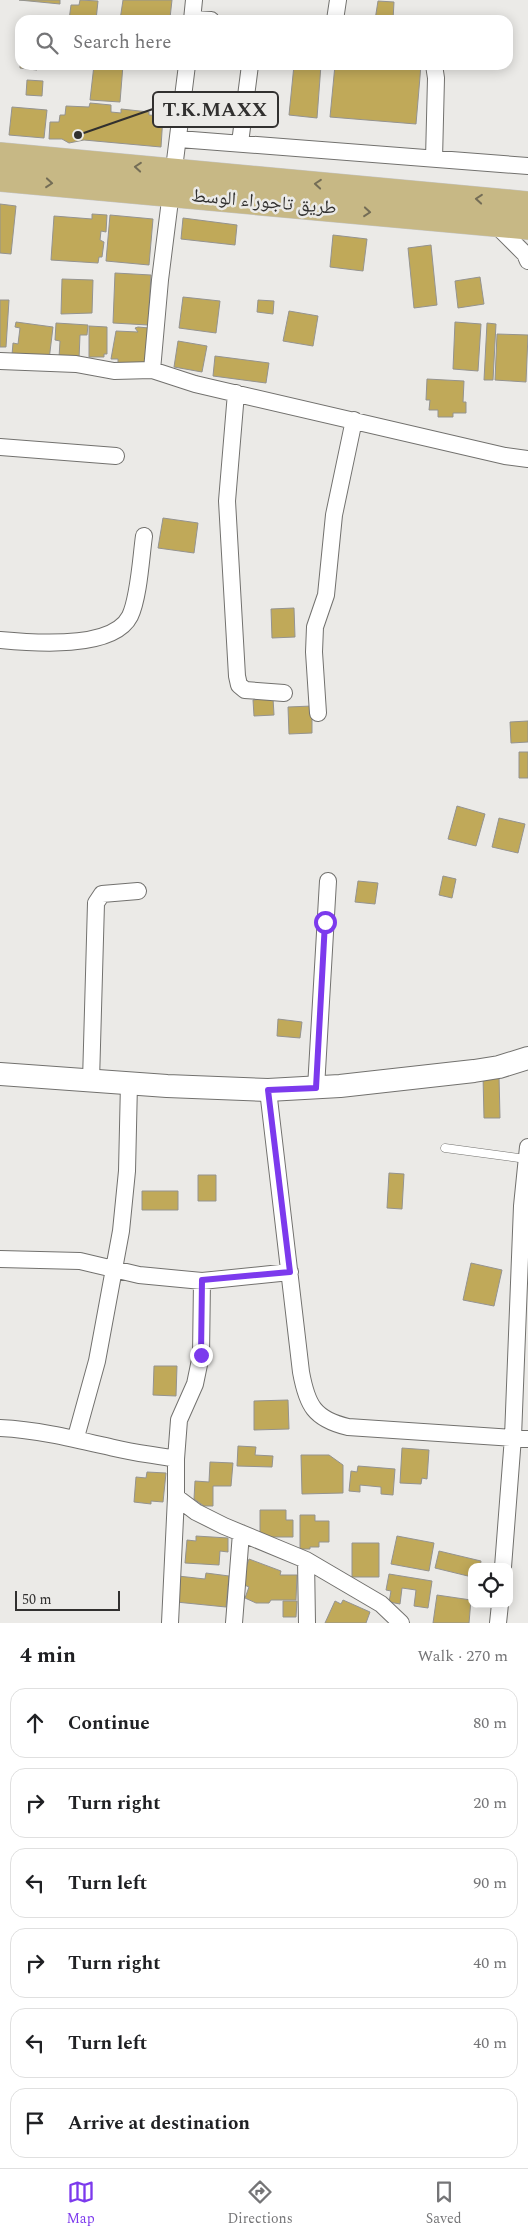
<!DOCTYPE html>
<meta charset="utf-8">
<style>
body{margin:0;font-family:Spectral,"Noto Naskh Arabic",serif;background:#f2f2f2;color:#202124}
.controls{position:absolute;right:15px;bottom:15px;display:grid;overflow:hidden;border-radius:10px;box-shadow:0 2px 12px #0003}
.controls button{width:45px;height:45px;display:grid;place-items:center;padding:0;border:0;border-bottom:1px solid #e0e0e0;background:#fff;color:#202124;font:25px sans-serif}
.scale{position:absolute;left:15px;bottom:12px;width:105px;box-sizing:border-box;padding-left:5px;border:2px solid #31302f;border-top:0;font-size:14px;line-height:18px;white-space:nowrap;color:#31302f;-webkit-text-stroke:4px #ebeae7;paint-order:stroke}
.stop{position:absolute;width:15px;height:15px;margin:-11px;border:4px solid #7c3aed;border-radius:50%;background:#fff}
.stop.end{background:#7c3aed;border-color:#fff;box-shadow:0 1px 5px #0008}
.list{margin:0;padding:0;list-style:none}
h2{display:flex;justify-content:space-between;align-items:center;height:65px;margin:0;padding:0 20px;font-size:21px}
h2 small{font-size:16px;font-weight:400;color:#757577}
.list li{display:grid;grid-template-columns:32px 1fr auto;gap:15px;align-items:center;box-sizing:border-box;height:70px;margin:0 10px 10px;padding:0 10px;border:1px solid #e0e0e0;border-radius:15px}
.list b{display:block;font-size:19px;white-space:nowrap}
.list em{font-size:16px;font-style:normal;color:#757577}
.icon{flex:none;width:28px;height:28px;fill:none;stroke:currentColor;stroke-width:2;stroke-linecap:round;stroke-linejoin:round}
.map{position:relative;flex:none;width:528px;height:1623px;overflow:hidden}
.search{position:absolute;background:#fff;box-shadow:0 2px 12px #0003;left:15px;right:15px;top:15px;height:55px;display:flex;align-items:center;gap:12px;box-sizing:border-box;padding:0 18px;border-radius:15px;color:#757577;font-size:19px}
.sheet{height:545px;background:#fff}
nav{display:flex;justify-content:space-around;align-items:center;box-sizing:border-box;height:70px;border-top:1px solid #e0e0e0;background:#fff;font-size:14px;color:#757577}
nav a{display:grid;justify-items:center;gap:2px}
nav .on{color:#7c3aed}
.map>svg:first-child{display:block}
.building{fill:#c0a959;stroke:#949390}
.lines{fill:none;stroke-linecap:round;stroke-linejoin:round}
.lane-casing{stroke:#72716e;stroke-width:9}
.street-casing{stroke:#72716e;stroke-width:18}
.secondary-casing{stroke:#72716e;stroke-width:24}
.primary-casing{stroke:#c5c5c5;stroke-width:26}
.lane{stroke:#fff;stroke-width:8}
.street{stroke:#fff;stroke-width:16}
.secondary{stroke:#fff;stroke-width:22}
.primary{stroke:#c7b885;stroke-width:25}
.oneway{stroke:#746d56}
.route{stroke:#7c3aed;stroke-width:6}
.labels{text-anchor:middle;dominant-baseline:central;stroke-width:5;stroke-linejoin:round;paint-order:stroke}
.street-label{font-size:19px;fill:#31302f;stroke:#ebeae7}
.leader{fill:none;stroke:#31302f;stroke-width:2}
.callout-dot{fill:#31302f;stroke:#ebeae7;stroke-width:2}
.callout{fill:#ebeae7;stroke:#31302f;stroke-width:2}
.callout-label{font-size:20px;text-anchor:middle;font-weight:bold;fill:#31302f}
</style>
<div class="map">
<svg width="528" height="1623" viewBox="0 0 528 1623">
<rect width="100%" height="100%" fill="#ebeae7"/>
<path class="building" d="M19,0H60V4Z
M80,0L98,1L96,20H69L71,5H79Z
M123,0H172L170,18L158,16V20H120Z
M378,1L394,2L393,20H375Z
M20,65H38L37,70L20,68Z
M94,65H123L120,102L90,100Z
M294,65H321L317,118L289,115Z
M335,65H421L416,124L330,117Z
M27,80L43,81L42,96L26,95Z
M90,103L111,105V112L121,113V109L149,112V115L163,116L161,147L84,140L69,143L62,139H49L50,122H59L60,115H65L66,106L89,107Z
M12,107L47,110L44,138L9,135Z
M0,204L16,206L11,254L0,253Z
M92,214L107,215L106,232L101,231L100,240L104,242L102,257H99L98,263L51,260L54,216L92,219Z
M110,215L153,219L149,265L106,261Z
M183,218L237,225L235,245L181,239Z
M333,235L367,239L363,271L330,267Z
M431,245L437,305L414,308L408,248Z
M115,273L151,275L148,325L113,323Z
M480,277L484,304L458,308L455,281Z
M62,279L93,280L92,313L61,314Z
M183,297L220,301L216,333L179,328Z
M0,300H9L6,347H0Z
M258,300L274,301L273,314L257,312Z
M289,311L318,316L313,346L283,341Z
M16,322L53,327L49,360L12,355L13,343L18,344L20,328L15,327Z
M455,322L481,324L478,371L453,369Z
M56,323L88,325L87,335H80L79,359L59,358L60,341L55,340Z
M487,323L496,324L493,380H484Z
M89,326L107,327V354H104V357H89Z
M138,327L149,328L146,368L118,366V359H111L116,331L138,332L135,328Z
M497,334L528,335L526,382L495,380Z
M178,341L207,346L202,372L174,367Z
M215,356L269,363L266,383L213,376Z
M427,379L464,381L463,402H466V413H453V417H438V410H429L430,400H426Z
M163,518L198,523L194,553L158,548Z
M294,608L295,637L272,638L271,609Z
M273,698L274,715L254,716L253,700Z
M312,706V733L289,734L288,707Z
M528,721V742L511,743L510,722Z
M519,752H528V778H519Z
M457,806L485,814L476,846L448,839Z
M499,818L525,824L518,853L492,847Z
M443,876L456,879L452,898L439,895Z
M358,881L378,883L375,904L355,902Z
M278,1019L302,1022L300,1038L277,1036Z
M483,1076H499L500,1118H484Z
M389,1173L404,1174L402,1209L387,1208Z
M198,1175H216V1201H198Z
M142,1191H178V1210H142Z
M471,1263L502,1270L494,1306L463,1300Z
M154,1366H177L176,1396L153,1395Z
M288,1400L289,1429L254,1430V1401Z
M238,1446L256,1447L255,1455L273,1456L272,1467L237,1466Z
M402,1448L429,1450L427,1479L422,1478L421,1484L400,1483Z
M301,1455H329L343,1465V1493L302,1494Z
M210,1462L233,1463L231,1486H213V1506H204L194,1499L195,1481L209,1482Z
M358,1466L395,1469L393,1495L381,1494V1487L360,1485V1492L349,1491L351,1471L357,1472Z
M147,1472L166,1473L163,1502L151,1501V1504L134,1502L136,1477L146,1478Z
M260,1510H286V1520H293V1537H260Z
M300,1515H315V1521H329V1542H319V1547H310V1549H300Z
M196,1536L228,1538V1552L220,1551L219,1565L185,1563L187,1540L196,1541Z
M397,1536L434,1543L429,1571L391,1564Z
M352,1543H379V1577H352Z
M439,1551L481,1561L480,1567H472V1577L435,1568Z
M249,1559L281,1571L280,1575H297L296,1600H271L269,1603H256L245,1598L249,1587L240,1583Z
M206,1573L229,1576L226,1607L176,1602L178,1576L205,1579Z
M389,1574L432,1581L428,1608L414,1606L416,1590L402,1588L400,1604L389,1602L391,1591L386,1590Z
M437,1595L471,1600L469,1623H433Z
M343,1600L370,1612L366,1623H325L335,1601L341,1604Z
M283,1601H297L296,1617H283Z"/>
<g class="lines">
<g class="lane-casing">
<path id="lane" d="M445,1148L526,1159"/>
</g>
<g class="street-casing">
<path id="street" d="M192,19L211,20
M192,20L194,0
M335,20L338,0
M434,65L436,78L434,159
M179,139L528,166
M240,143L250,65
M495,224L525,254L528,261
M0,361L76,364L114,371L152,370L195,384L505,456L528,459
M152,370L160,280L187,65
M236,393L227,501L237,676L239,685L245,690L284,693
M0,447L116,456
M0,640C32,643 113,650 130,616C139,597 141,557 144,536
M318,713L314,652L315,627L326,595L334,515L354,420
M91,1081L96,903L102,894L138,891
M316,1088L328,881
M268,1090L301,1372C307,1405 314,1419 348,1427L528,1439
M0,1259L80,1261L139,1275L202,1281L290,1272
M0,1428C40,1430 75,1439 114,1448C134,1453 155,1455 176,1459
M76,1437L97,1361L121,1231L127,1171L129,1083
M176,1497L196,1512L224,1526L306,1560L381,1604L401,1623
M306,1560L307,1623
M503,1567L513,1437L522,1206L528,1147
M170,1623L176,1497V1459L179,1420L195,1384L201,1355L202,1281
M234,1623L241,1533
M498,1623L500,1604"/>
</g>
<g class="secondary-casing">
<path id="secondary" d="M0,1074L167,1086L268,1090L340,1086L474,1071L499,1067L528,1058"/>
</g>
<g class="primary-casing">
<path id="primary" d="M0,155L528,204
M0,179L528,227"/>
</g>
<use href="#lane" class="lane"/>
<use href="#street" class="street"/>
<use href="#secondary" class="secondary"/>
<use href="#primary" class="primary"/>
</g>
<defs><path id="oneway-chevron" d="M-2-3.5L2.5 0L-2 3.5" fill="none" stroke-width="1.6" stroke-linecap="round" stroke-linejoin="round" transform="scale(1.25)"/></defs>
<g class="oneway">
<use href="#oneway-chevron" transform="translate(138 167) rotate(-175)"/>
<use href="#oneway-chevron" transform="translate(49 183) rotate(5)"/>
<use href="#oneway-chevron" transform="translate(318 184) rotate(-175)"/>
<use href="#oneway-chevron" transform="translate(479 199) rotate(-175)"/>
<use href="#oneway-chevron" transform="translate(367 212) rotate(5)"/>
</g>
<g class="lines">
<path class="route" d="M201,1355L202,1280L290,1272L268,1090L316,1088L325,922"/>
</g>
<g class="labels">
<g class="street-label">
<text transform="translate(264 202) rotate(5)">طريق تاجوراء الوسط</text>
</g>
</g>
<path class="leader" d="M78 135L153 109"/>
<circle class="callout-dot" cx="78" cy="135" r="5"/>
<rect class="callout" x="153" y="92" width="125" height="35" rx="5"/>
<g class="callout-label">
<text x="215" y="116">T.K.MAXX</text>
</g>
</svg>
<div class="controls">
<button><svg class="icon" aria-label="locate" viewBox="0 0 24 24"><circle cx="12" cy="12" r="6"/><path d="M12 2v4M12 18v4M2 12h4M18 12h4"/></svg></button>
</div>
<div class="scale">50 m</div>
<div class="stop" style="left:325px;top:922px"></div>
<div class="stop end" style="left:201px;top:1355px"></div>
<div class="search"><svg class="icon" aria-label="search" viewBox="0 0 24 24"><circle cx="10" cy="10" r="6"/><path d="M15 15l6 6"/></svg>Search here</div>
</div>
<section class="sheet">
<h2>4 min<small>Walk · 270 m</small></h2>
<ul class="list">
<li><svg class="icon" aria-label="ahead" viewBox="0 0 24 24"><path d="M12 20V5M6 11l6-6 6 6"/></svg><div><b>Continue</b></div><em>80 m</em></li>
<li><svg class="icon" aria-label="right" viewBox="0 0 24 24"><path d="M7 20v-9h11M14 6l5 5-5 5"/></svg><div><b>Turn right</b></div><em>20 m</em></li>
<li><svg class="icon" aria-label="left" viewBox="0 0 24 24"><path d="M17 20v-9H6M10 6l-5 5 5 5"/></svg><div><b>Turn left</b></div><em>90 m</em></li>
<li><svg class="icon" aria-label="right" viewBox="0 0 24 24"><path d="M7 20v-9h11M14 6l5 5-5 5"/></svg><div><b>Turn right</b></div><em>40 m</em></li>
<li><svg class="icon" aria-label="left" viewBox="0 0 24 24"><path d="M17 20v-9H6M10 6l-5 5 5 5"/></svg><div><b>Turn left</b></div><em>40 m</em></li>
<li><svg class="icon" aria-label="arrive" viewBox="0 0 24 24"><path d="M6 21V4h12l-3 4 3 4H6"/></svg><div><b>Arrive at destination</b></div></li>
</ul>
</section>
<nav>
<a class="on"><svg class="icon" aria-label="map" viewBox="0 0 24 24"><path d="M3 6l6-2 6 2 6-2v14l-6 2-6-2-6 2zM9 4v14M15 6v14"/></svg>Map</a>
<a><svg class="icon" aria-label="directions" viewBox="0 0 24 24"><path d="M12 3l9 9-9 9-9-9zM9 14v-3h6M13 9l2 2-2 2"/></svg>Directions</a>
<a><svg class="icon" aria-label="saved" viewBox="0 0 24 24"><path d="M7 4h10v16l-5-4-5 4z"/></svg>Saved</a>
</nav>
